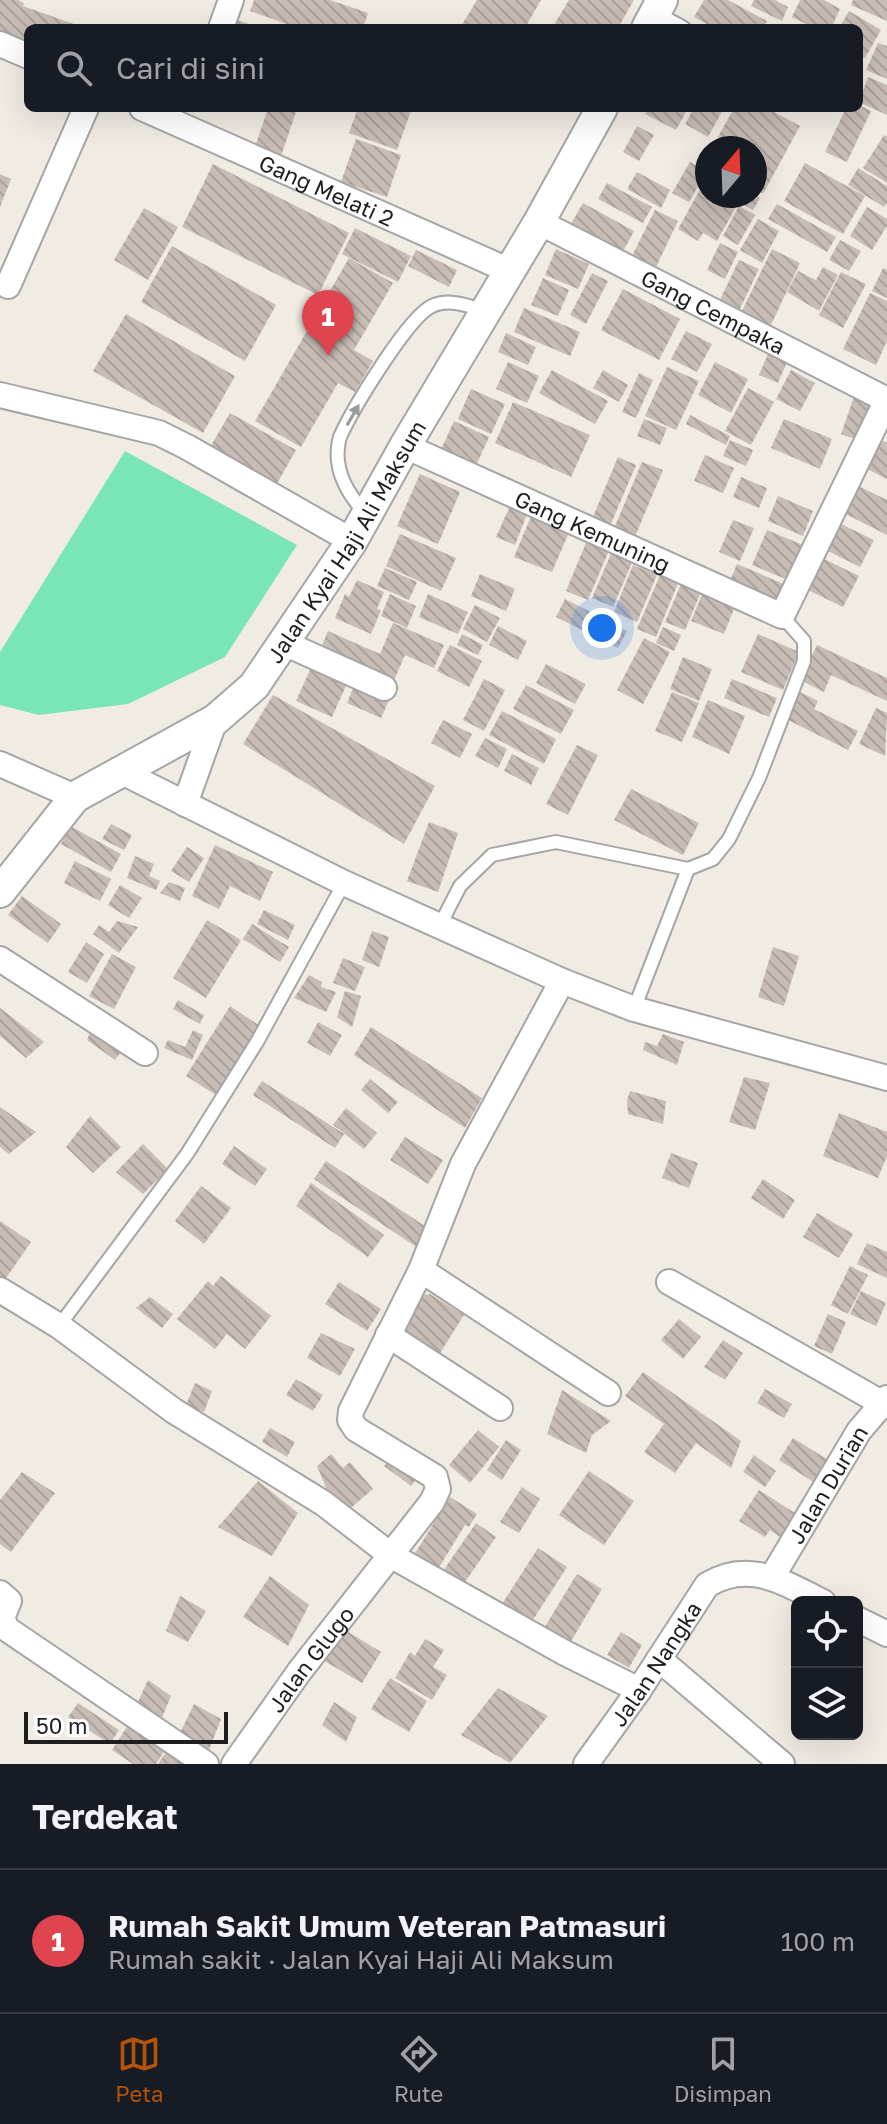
<!DOCTYPE html>
<html lang="id">
<meta charset="utf-8">
<style>
body{margin:0;font-family:"Golos Text",sans-serif;background:#20242c;color:#f1f3f6}
.controls{position:absolute;right:24px;bottom:24px;display:grid;overflow:hidden;border-radius:12px;box-shadow:0 8px 32px #0002}
.controls button{width:72px;height:72px;display:grid;place-items:center;padding:0;border:0;border-bottom:2px solid #363941;background:#171b24;color:#f1f3f6;font:40px sans-serif}
.compass{position:absolute;left:695px;top:136px;width:72px;height:72px;border-radius:50%;background:#171b24;box-shadow:0 8px 32px #0002;rotate:19deg}
.scale{position:absolute;left:24px;bottom:20px;width:204px;box-sizing:border-box;padding-left:8px;border:4px solid #1e1e1e;border-top:0;font-size:22px;line-height:28px;white-space:nowrap;color:#1e1e1e;-webkit-text-stroke:6px #fff;paint-order:stroke}
.you{position:absolute;left:602px;top:628px;width:28px;height:28px;margin:-20px;border:6px solid #fff;border-radius:50%;background:#1a73e8;box-shadow:0 0 0 12px #1a73e833}
.badge{display:grid;place-items:center;width:52px;height:52px;border-radius:50%;background:#b45309;color:#fff;font-size:26px;font-weight:700}
.pin{position:absolute;translate:-50% -66px;filter:drop-shadow(0 2px 4px #0008)}
.pin::after{content:'';position:absolute;top:42px;width:28px;height:24px;background:inherit;clip-path:polygon(0 0,100% 0,50% 100%)}
.list{margin:0;padding:0;list-style:none}
h2{display:flex;justify-content:space-between;align-items:center;height:104px;margin:0;padding:0 32px;font-size:34px}
h2 small{font-size:26px;font-weight:400;color:#9ea1a6}
.list li{display:grid;grid-template-columns:52px 1fr auto;gap:24px;align-items:center;box-sizing:border-box;height:144px;padding:0 32px;border-top:2px solid #363941}
.list b{display:block;font-size:30px;white-space:nowrap}
.list p{margin:0;font-size:26px;white-space:nowrap;color:#9ea1a6}
.list em{font-size:26px;font-style:normal;color:#9ea1a6}
.icon{flex:none;width:44px;height:44px;fill:none;stroke:currentColor;stroke-width:2;stroke-linecap:round;stroke-linejoin:round}
.map{position:relative;flex:none;width:887px;height:1764px;overflow:hidden}
.search{position:absolute;background:#171b24;box-shadow:0 8px 32px #0002;left:24px;right:24px;top:24px;height:88px;display:flex;align-items:center;gap:20px;box-sizing:border-box;padding:0 28px;border-radius:12px;color:#9ea1a6;font-size:30px}
.sheet{height:248px;background:#171b24}
nav{display:flex;justify-content:space-around;align-items:center;box-sizing:border-box;height:112px;border-top:2px solid #363941;background:#171b24;font-size:22px;color:#9ea1a6}
nav a{display:grid;justify-items:center;gap:4px}
nav .on{color:#b45309}
.map>svg:first-child{display:block}
.pitch{fill:#7be6b5}
.building{fill:url(#building-back-hatch)}
.lines{fill:none;stroke-linecap:round;stroke-linejoin:round}
.service-casing{stroke:#a5a5a5;stroke-width:16}
.minor-casing{stroke:#a5a5a5;stroke-width:28}
.tertiary-casing{stroke:#a5a5a5;stroke-width:34}
.service{stroke:#fff;stroke-width:12}
.minor{stroke:#fff;stroke-width:24}
.tertiary{stroke:#fff;stroke-width:30}
.oneway{fill:#9a9a9a}
.labels{text-anchor:middle;dominant-baseline:central;stroke-width:8;stroke-linejoin:round;paint-order:stroke}
.street-label{font-size:22px;fill:#1e1e1e;stroke:#fff}
</style>
<div class="map">
<svg width="887" height="1764" viewBox="0 0 887 1764">
<defs>
<pattern id="building-back-hatch" width="6" height="6" patternUnits="userSpaceOnUse" patternTransform="scale(2)"><rect width="6" height="6" fill="#c8bdb6"/><path d="M-1 5l2 2M0 0l6 6M5-1l2 2" fill="none" stroke="#aba29c"/></pattern>
</defs>
<rect width="100%" height="100%" fill="#f0ebe3"/>
<path class="pitch" d="M125,451L297,545L225,657L128,704L39,715L0,705V652Z"/>
<path class="building" d="M0,0H18L24,3L23,6L85,28H28V44L0,30Z
M254,0H330L368,13L363,28H298L250,11Z
M477,0H541L525,28H460Z
M569,0H634L618,28H552Z
M704,0H728L767,21L763,28H714L694,17Z
M754,0H775L788,7L782,21L751,6Z
M800,0H824L840,9L831,28H814L792,17Z
M853,0H887V21L851,5Z
M849,11L881,30L865,58L859,55V28H839Z
M238,20L260,28H235Z
M878,43L887,46V79L866,70Z
M868,77L887,85V115L859,102Z
M859,105L871,111L847,162L825,152L846,108H859Z
M268,108L297,109L279,162L253,153Z
M358,108H412L397,150L349,133Z
M648,108H688L676,130L645,114Z
M694,108H724L708,137L685,124Z
M734,108H767L800,126L763,194L755,189V148H712Z
M637,126L654,135L639,161L623,152Z
M884,135L887,137V183L863,168Z
M356,139L401,155L387,197L341,182Z
M690,162L707,171L689,202L672,193Z
M805,163L865,196L843,234L784,201Z
M213,164L349,233L318,295L182,227Z
M858,168L887,186V203L884,207L848,185Z
M637,172L670,190L661,208L627,189Z
M0,174L11,179L0,207Z
M607,183L652,207L643,223L598,199Z
M702,186L707,188V196H721L737,205L717,241L703,233L698,241L678,229Z
M755,195L760,198L753,210L727,196Z
M583,203L634,231L620,257L568,229Z
M777,204L836,237L827,252L768,219Z
M739,206L755,215L738,245L723,236Z
M867,207L887,219V226L872,250L850,236Z
M144,208L178,227L148,280L114,260Z
M655,210L678,221L656,267L632,256Z
M758,219L779,231L762,263L740,250Z
M355,228L411,256L398,282L342,254Z
M840,240L861,251L849,271L829,260Z
M720,243L738,252L725,279L707,270Z
M172,246L276,305L245,361L141,302Z
M556,249L589,264L578,289L545,275Z
M772,249L800,263L770,327L741,313Z
M416,250L457,270L449,287L408,266Z
M349,258L393,283L354,350L373,361L355,392L338,383L301,447L255,421Z
M739,260L759,269L737,315L717,306Z
M823,267L838,275L819,311L787,292L798,271L816,280Z
M883,268L887,270V298L872,291Z
M841,272L866,284L843,328L819,315Z
M592,273L608,281L586,324L570,315Z
M543,278L569,290L558,316L531,305Z
M623,289L680,319L659,360L601,330Z
M870,293L887,301V341L876,365L843,349Z
M524,308L580,332L570,356L514,332Z
M126,314L235,376L203,433L93,371Z
M686,331L712,344L697,372L671,359Z
M506,333L536,347L528,365L498,352Z
M771,347L790,355L778,383L759,375Z
M508,362L539,376L527,403L496,389Z
M715,362L748,379L731,413L698,395Z
M667,367L699,381L676,430L645,416Z
M552,370L608,401L595,424L539,393Z
M603,370L628,385L619,402L593,388Z
M791,370L815,383L800,411L776,399Z
M639,373L653,380L636,418L622,412Z
M748,388L774,402L751,445L725,431Z
M471,389L505,404L491,434L458,419Z
M854,397L874,404L860,441L841,434Z
M513,402L590,435L571,477L495,443Z
M230,413L296,450L274,489L208,451Z
M690,415L730,436L726,445L686,424Z
M644,419L667,428L660,445L637,436Z
M784,419L832,439L820,469L771,448Z
M454,421L489,437L475,468L440,452Z
M877,438L887,443V479L863,467Z
M730,440L753,450L746,466L723,456Z
M705,455L734,468L723,493L694,481Z
M618,457L636,465L608,531L590,524Z
M642,462L663,470L631,546L610,538Z
M420,474L460,492L438,544L397,526Z
M741,477L767,488L759,508L733,497Z
M854,484L887,500V535L840,511Z
M778,496L813,511L803,536L768,521Z
M514,497L531,504L515,545L496,537Z
M535,507L573,523L552,572L514,557Z
M733,520L754,528L740,561L719,552Z
M837,522L874,540L860,567L824,549Z
M767,530L803,545L788,580L752,565Z
M400,534L456,558L441,591L386,566Z
M588,538L610,548L588,600L566,591Z
M613,549L634,558L613,607L592,598Z
M822,558L859,576L843,607L806,589Z
M737,564L786,585L777,608L727,588Z
M633,565L657,575L637,622L614,612Z
M385,568L417,582L409,600L377,586Z
M661,573L679,581L656,637L637,629Z
M480,574L515,589L506,611L471,596Z
M357,580L384,592L377,609L381,610L371,634L335,618L345,594L349,597Z
M681,584L701,592L685,630L665,622Z
M703,592L735,606L724,634L691,621Z
M390,594L416,606L407,628L381,616Z
M428,594L468,612L458,634L419,617Z
M565,599L627,631L618,648L556,617Z
M475,605L500,618L487,642L463,629Z
M393,623L444,645L434,668L405,655L391,687L318,655L328,631L380,654Z
M498,626L527,641L518,660L489,645Z
M663,627L681,635L674,651L656,643Z
M462,634L483,645L478,655L457,645Z
M758,634L799,652L783,690L741,672Z
M644,638L670,652L643,704L617,690Z
M450,645L482,661L469,687L437,671Z
M817,645L887,678V701L831,675L824,692L800,680Z
M683,657L712,669L699,701L670,689Z
M314,661L350,677L332,717L296,701Z
M546,664L586,684L575,704L536,683Z
M484,679L505,690L484,731L463,720Z
M732,679L777,698L769,717L724,698Z
M356,681L391,696L381,718L347,703Z
M526,685L574,710L561,734L513,709Z
M798,691L818,701L814,709L858,731L848,750L784,718Z
M672,692L699,703L682,742L655,731Z
M273,695L435,786L404,844L243,744Z
M708,700L745,716L729,754L692,737Z
M876,708L887,713L885,756L859,744Z
M502,711L556,739L544,764L489,735Z
M443,720L472,734L460,758L431,743Z
M485,738L507,749L498,768L475,756Z
M577,745L598,755L568,815L546,804Z
M512,754L539,768L531,785L504,771Z
M631,789L699,823L683,855L614,820Z
M429,822L458,833L438,892L407,881Z
M111,824L132,835L124,850L102,839Z
M70,826L121,854L111,872L61,844Z
M215,845L273,872L260,901L230,886L219,909L192,896Z
M187,847L204,858L189,882L171,871Z
M135,856L154,864L149,876L160,881L156,890L127,878Z
M75,861L111,879L100,901L64,883Z
M169,882L185,888L180,901L160,893Z
M120,885L142,898L129,918L108,905Z
M22,896L61,924L48,943L8,915Z
M264,910L295,925L288,940L257,924Z
M207,920L241,940L206,998L173,978Z
M117,921L138,927L119,953L93,934L99,925L109,932Z
M252,924L289,947L280,962L243,939Z
M372,931L389,937L379,967L362,960Z
M86,942L104,954L87,983L68,972Z
M773,947L799,956L784,1006L758,997Z
M112,954L136,967L114,1009L89,996Z
M343,958L365,967L355,991L333,983Z
M309,975L322,982L321,987L336,992L326,1012L294,998Z
M345,991L361,996L352,1027L337,1017Z
M178,1000L204,1015L200,1024L173,1009Z
M230,1006L260,1026L216,1095L186,1076Z
M0,1008L44,1042L26,1058L0,1036Z
M318,1022L342,1035L330,1056L307,1043Z
M93,1026L124,1048L115,1060L87,1040Z
M371,1027L482,1098L465,1128L354,1055Z
M193,1030L203,1035L192,1060L164,1048L168,1040L185,1047Z
M663,1034L684,1042L677,1065L643,1050L645,1042L657,1046Z
M744,1077L770,1083L755,1130L729,1122Z
M370,1079L398,1102L388,1113L361,1090Z
M262,1081L344,1134L335,1148L253,1095Z
M630,1091L666,1101L663,1124L628,1114L627,1101Z
M0,1107L36,1132L9,1154L0,1147Z
M346,1108L377,1133L364,1149L333,1125Z
M839,1113L887,1132V1156L878,1178L823,1156Z
M90,1116L121,1147L93,1173L66,1147Z
M405,1137L443,1160L428,1184L390,1160Z
M143,1144L168,1169L143,1194L116,1172Z
M234,1146L267,1169L255,1186L222,1164Z
M671,1153L698,1163L689,1188L662,1178Z
M326,1161L425,1226L418,1248L314,1179Z
M763,1179L795,1200L783,1219L751,1198Z
M311,1183L384,1235L368,1257L296,1206Z
M201,1186L231,1208L204,1244L175,1221Z
M817,1213L853,1234L839,1258L803,1237Z
M0,1221L31,1242L2,1284L0,1282Z
M867,1243L887,1252V1278L857,1264Z
M850,1266L868,1275L848,1314L831,1305Z
M221,1276L271,1316L245,1349L227,1334L215,1349L177,1319L208,1281L213,1286Z
M339,1282L381,1309L367,1331L325,1304Z
M861,1291L886,1303L876,1326L850,1314Z
M430,1294L464,1315L437,1358L400,1334L424,1295Z
M150,1297L173,1314L162,1328L136,1308Z
M828,1314L846,1322L832,1354L814,1346Z
M679,1319L701,1337L683,1359L661,1340Z
M321,1333L355,1349L340,1376L307,1358Z
M723,1340L743,1353L725,1380L704,1367Z
M643,1372L741,1441L731,1468L696,1443L675,1473L644,1452L664,1424L625,1396Z
M296,1379L323,1395L313,1411L286,1395Z
M195,1383L212,1391L204,1412L186,1405Z
M765,1389L792,1404L784,1418L757,1403Z
M562,1390L611,1421L592,1435L586,1453L547,1434Z
M270,1428L295,1442L287,1457L262,1442Z
M478,1430L499,1447L470,1483L449,1465Z
M793,1438L830,1461L815,1483L779,1460Z
M506,1440L521,1450L502,1480L487,1470Z
M331,1454L343,1468L350,1462L373,1489L346,1512L327,1490L317,1466Z
M393,1455L419,1475L411,1486L384,1466Z
M754,1455L776,1471L765,1487L743,1472Z
M589,1471L634,1501L604,1545L559,1515Z
M22,1472L55,1493L11,1552L0,1544V1500Z
M258,1481L298,1513L272,1556L218,1527Z
M522,1487L540,1499L519,1533L500,1522Z
M759,1490L795,1513L780,1537L770,1530L765,1537L739,1521Z
M450,1497L477,1514L469,1527L465,1525L438,1569L414,1555Z
M476,1523L496,1537L463,1585L443,1571Z
M538,1548L567,1567L531,1623L502,1604Z
M577,1574L602,1589L567,1648L544,1628Z
M270,1576L309,1605L288,1646L243,1617Z
M180,1596L206,1611L188,1642L166,1631Z
M340,1627L381,1652L362,1683L321,1659Z
M621,1632L642,1645L629,1668L607,1655Z
M425,1639L444,1650L433,1667L447,1675L432,1700L395,1678L410,1652L415,1656Z
M390,1678L427,1701L409,1732L371,1709Z
M148,1680L171,1696L161,1720L137,1704Z
M498,1688L548,1716L510,1763L461,1735Z
M334,1702L357,1717L346,1742L322,1725Z
M78,1703L119,1730L110,1744L68,1717Z
M194,1704L221,1719L207,1755L178,1737Z
M132,1719L169,1744L156,1764H133L112,1750Z
M171,1745L199,1764H158Z"/>
<g class="lines">
<g class="service-casing">
<path id="service" d="M655,12L684,28
M366,515C353,499 340,482 338,461C337,454 338,443 340,437C352,410 408,317 432,306C449,298 469,306 486,311
M439,927L460,886L492,855L556,842L688,869L713,859L729,839L759,778L804,661V641L782,616
M634,1009L688,869
M59,1326L187,1154L257,1042L344,883"/>
</g>
<g class="minor-casing">
<g id="minor">
<path d="M221,28L231,0"/>
<path d="M0,44L28,56"/>
<path id="s1" d="M142,108L510,271"/>
<path id="s2" d="M539,222L887,400"/>
<path d="M8,286L86,108"/>
<path d="M0,395L159,433L187,447L352,541"/>
<path id="s3" d="M405,446L782,616L887,400"/>
<path d="M284,643L384,688"/>
<path d="M0,764L75,797"/>
<path d="M120,771L344,883L562,981L634,1009L887,1078"/>
<path d="M185,804L215,720"/>
<path d="M0,959L145,1053"/>
<path d="M421,1270L608,1393"/>
<path d="M669,1282L887,1406"/>
<path d="M0,1290L59,1326L174,1411L323,1503L392,1556L565,1653L639,1690"/>
<path d="M388,1335L500,1408"/>
<path id="s4" d="M772,1577L859,1431L887,1398"/>
<path d="M0,1593L9,1601L2,1618L7,1629L206,1764"/>
<path d="M857,1619L887,1634"/>
<path d="M659,1659L782,1764"/>
<path id="s5" d="M234,1764L299,1672L432,1502L438,1489L435,1477L356,1429L350,1420L351,1411L421,1270L463,1164L562,981"/>
<path id="s6" d="M586,1764L639,1690L707,1585C749,1559 784,1583 823,1602"/>
</g>
</g>
<g class="tertiary-casing">
<g id="tertiary">
<path d="M647,28L662,0"/>
<path id="s7" d="M0,892L75,797L215,720L254,686L352,541L405,446L539,222L602,108"/>
</g>
</g>
<use href="#service" class="service"/>
<use href="#minor" class="minor"/>
<use href="#tertiary" class="tertiary"/>
</g>
<defs><path id="oneway-solid" d="M-6-.8H1V-3.2L6.5 0L1 3.2V.8H-6Z" transform="scale(2)"/></defs>
<use class="oneway" href="#oneway-solid" transform="translate(353 415) rotate(-60)"/>
<g class="labels">
<g class="street-label">
<text stroke="none"><textPath href="#s1" startOffset="202">Gang Melati 2</textPath></text>
<text stroke="none"><textPath href="#s2" startOffset="196">Gang Cempaka</textPath></text>
<text stroke="none"><textPath href="#s3" startOffset="206">Gang Kemuning</textPath></text>
<text stroke="none"><textPath href="#s7" startOffset="504">Jalan Kyai Haji Ali Maksum</textPath></text>
<text stroke="none"><textPath href="#s4" startOffset="108">Jalan Durian</textPath></text>
<text stroke="none"><textPath href="#s5" startOffset="130">Jalan Glugo</textPath></text>
<text stroke="none"><textPath href="#s6" startOffset="122">Jalan Nangka</textPath></text>
</g>
</g>
</svg>
<div class="controls">
<button><svg class="icon" aria-label="locate" viewBox="0 0 24 24"><circle cx="12" cy="12" r="6"/><path d="M12 2v4M12 18v4M2 12h4M18 12h4"/></svg></button>
<button><svg class="icon" aria-label="layers" viewBox="0 0 24 24"><path d="M12 4l9 5-9 5-9-5zM3 14l9 5 9-5"/></svg></button>
</div>
<svg class="compass" viewBox="-18 -18 36 36"><path d="M0-13l5 13h-10z" fill="#e53935"/><path d="M0 13l5-13h-10z" fill="#9ea1a6"/></svg>
<div class="scale">50 m</div>
<div class="you"></div>
<div class="pin badge" style="left:328px;top:356px;background:#e0444e">1</div>
<div class="search"><svg class="icon" aria-label="search" viewBox="0 0 24 24"><circle cx="10" cy="10" r="6"/><path d="M15 15l6 6"/></svg>Cari di sini</div>
</div>
<section class="sheet">
<h2>Terdekat<small></small></h2>
<ul class="list">
<li><span class="badge" style="background:#e0444e">1</span><div><b>Rumah Sakit Umum Veteran Patmasuri</b><p>Rumah sakit · Jalan Kyai Haji Ali Maksum</p></div><em>100 m</em></li>
</ul>
</section>
<nav>
<a class="on"><svg class="icon" aria-label="map" viewBox="0 0 24 24"><path d="M3 6l6-2 6 2 6-2v14l-6 2-6-2-6 2zM9 4v14M15 6v14"/></svg>Peta</a>
<a><svg class="icon" aria-label="directions" viewBox="0 0 24 24"><path d="M12 3l9 9-9 9-9-9zM9 14v-3h6M13 9l2 2-2 2"/></svg>Rute</a>
<a><svg class="icon" aria-label="saved" viewBox="0 0 24 24"><path d="M7 4h10v16l-5-4-5 4z"/></svg>Disimpan</a>
</nav>
